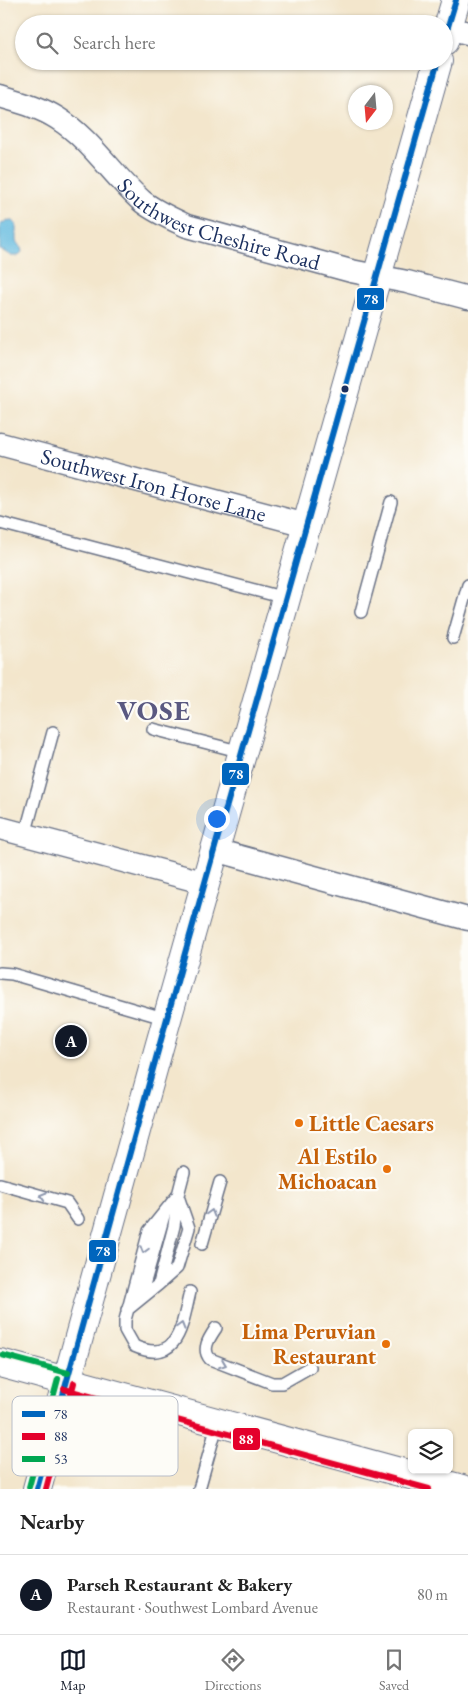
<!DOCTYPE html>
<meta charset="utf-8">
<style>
body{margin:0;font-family:"EB Garamond",serif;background:#f2f2f2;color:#222}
.controls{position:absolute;right:15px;bottom:15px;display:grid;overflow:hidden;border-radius:8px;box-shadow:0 1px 4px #0004}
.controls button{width:45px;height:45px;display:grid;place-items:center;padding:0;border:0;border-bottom:1px solid #e0e0e0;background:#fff;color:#222;font:25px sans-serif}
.compass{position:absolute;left:348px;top:85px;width:45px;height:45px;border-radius:50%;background:#fff;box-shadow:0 1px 4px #0004;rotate:196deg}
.you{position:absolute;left:216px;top:818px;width:18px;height:18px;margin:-12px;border:4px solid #fff;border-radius:50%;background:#1a73e8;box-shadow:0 0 0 8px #1a73e833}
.badge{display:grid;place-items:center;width:32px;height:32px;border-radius:50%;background:#111827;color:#fff;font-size:16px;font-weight:700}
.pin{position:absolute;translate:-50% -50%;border:2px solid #fff;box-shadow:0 1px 5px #0006}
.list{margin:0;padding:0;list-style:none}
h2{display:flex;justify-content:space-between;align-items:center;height:65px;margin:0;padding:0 20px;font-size:21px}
h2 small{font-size:16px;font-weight:400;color:#767676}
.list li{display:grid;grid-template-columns:32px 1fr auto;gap:15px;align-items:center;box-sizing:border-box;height:80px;padding:0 20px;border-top:1px solid #e0e0e0}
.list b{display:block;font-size:19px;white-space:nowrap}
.list p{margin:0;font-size:16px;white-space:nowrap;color:#767676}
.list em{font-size:16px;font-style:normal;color:#767676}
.icon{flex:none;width:28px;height:28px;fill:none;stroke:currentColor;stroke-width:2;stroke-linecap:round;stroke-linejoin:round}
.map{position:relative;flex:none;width:468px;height:1489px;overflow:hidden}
.search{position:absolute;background:#fff;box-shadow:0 1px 4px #0004;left:15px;right:15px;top:15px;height:55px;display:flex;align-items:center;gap:12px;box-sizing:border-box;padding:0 18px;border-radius:28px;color:#767676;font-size:19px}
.sheet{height:145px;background:#fff}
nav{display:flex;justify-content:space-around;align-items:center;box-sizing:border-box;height:70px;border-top:1px solid #e0e0e0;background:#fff;font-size:14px;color:#767676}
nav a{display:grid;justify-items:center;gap:2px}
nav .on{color:#111827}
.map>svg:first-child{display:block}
.water{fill:#62badf;stroke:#3e749e}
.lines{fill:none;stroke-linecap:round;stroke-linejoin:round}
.lane-casing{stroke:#676f84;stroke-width:14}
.street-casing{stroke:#676f84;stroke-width:25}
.secondary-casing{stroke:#676f84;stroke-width:30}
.lane{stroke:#fff;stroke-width:11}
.street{stroke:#fff;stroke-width:22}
.secondary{stroke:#fff;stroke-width:28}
.bus-1-casing{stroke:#fdfcf7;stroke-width:10}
.bus-2-casing{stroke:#fdfcf7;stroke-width:10}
.bus-3-casing{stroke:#fdfcf7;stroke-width:10}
.bus-1{stroke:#0065bd;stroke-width:6}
.bus-2{stroke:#e4002b;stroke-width:6}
.bus-3{stroke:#00a651;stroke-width:6}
.oneway{stroke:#8d97ae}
.bus-dot{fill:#1b2f5e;stroke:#fdfcf7;stroke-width:2}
.food-dot{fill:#e8710a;stroke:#fdfcf7;stroke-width:2}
.labels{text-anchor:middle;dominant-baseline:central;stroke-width:4.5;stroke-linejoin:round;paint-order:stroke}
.street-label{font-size:22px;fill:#1b2f5e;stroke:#fdfcf7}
.food-label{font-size:22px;font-weight:bold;fill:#c56008;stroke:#fdfcf7;text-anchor:end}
.district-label{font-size:28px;font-weight:bold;letter-spacing:1px;fill:#5a5981;stroke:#fdfcf7}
.key{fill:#fdfcf7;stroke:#b9bec9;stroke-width:1}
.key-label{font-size:14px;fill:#1b2f5e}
.line-badge{stroke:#fdfcf7;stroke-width:2}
.badge-label{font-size:14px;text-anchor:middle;font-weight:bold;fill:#fff}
</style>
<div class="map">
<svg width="468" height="1489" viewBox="0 0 468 1489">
<rect width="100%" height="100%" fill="#fdfcf7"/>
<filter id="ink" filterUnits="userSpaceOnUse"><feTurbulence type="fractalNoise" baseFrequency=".02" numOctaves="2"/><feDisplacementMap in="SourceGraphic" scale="10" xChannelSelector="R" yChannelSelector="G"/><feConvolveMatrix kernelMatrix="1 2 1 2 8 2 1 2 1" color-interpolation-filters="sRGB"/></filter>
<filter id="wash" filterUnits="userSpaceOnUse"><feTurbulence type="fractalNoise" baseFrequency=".0096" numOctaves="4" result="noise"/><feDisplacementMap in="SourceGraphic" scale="20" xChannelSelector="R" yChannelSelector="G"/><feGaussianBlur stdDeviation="1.12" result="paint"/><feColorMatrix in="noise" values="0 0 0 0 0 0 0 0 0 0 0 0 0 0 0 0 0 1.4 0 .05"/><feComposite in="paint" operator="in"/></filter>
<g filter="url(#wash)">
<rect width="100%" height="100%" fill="#f3e6cc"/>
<path class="water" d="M7,220L12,221L16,224V241L21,248L22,252L18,256H11L0,249V225Z"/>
</g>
<g filter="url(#ink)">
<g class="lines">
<g class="lane-casing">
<path id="lane" d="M0,523L285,598
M361,612L391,502
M453,638L468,585
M153,729L242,752
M25,835L53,732
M0,973L12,974L167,1019
M0,1184L67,1203L78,1219
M178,1195L149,1231L125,1320V1330L134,1346C179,1366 182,1324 190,1292
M202,1244L220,1182
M159,1284L177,1268L189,1228L179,1199
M140,1299L165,1212
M127,1310L159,1284L174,1226L178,1195L184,1172
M216,1328C210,1337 201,1349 210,1359L272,1383H282L310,1367
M199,1489L218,1422"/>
</g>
<g class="street-casing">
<g id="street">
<path d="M448,28L468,33"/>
<path id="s1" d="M0,96C20,102 40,107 57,118C91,139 113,176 143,202C156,212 172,219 187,226L351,271L407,282L468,298"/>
<path id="s2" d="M0,444L306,525"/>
<path d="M0,828L206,883"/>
<path d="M215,850L468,919"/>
</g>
</g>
<g class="secondary-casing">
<path id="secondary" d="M444,41L456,0
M0,1363L462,1489
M37,1489C167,1012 303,537 438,61"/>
</g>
<use href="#lane" class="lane"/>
<use href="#street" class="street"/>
<use href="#secondary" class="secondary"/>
<g class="bus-1-casing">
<path id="bus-1" d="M444,40L456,0
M37,1489L185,953L438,61"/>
</g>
<g class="bus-2-casing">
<path id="bus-2" d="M64,1389L429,1489
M46,1489L74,1383"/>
</g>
<g class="bus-3-casing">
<path id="bus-3" d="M2,1355L68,1373
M29,1487L58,1379"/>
</g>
<use href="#bus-1" class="bus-1"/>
<use href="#bus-2" class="bus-2"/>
<use href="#bus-3" class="bus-3"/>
</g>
<defs><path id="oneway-chevron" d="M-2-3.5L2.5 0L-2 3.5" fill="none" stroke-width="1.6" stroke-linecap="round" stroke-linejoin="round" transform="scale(1.25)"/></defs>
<g class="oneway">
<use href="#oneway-chevron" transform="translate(43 1196) rotate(-164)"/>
<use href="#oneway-chevron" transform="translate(211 1213) rotate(-74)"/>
<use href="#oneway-chevron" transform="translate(144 1250) rotate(106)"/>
<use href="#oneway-chevron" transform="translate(181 1326) rotate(-74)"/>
<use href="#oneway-chevron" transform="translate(223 1364) rotate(21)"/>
</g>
</g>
<circle class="bus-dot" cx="345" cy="389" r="4.5"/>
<g class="food-dot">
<circle cx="299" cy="1123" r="5"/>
<circle cx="387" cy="1169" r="5"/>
<circle cx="386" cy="1344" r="5"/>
</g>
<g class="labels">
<g class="street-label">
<text stroke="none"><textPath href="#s1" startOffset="261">Southwest Cheshire Road</textPath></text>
<text stroke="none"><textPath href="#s2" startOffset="159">Southwest Iron Horse Lane</textPath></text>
</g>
<g class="food-label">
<text x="309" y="1123" text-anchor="start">Little Caesars</text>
<text x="377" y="1156">Al Estilo<tspan x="377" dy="25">Michoacan</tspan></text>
<text x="376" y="1331">Lima Peruvian<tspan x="376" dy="25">Restaurant</tspan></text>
</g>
<g class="district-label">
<text x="154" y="710">VOSE</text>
</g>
</g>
<rect x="12" y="1396" width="166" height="80" rx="8" class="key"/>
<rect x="22" y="1411" width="23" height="6" fill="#0065bd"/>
<rect x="22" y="1433" width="23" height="7" fill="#e4002b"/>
<rect x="22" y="1456" width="23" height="6" fill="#00a651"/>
<g class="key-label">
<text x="54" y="1419">78</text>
<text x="54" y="1441">88</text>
<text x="54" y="1464">53</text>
</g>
<g class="line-badge">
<rect x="356" y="287" width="29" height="24" rx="5" fill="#0065bd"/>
<rect x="221" y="762" width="29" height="24" rx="5" fill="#0065bd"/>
<rect x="88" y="1239" width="29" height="24" rx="5" fill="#0065bd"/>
<rect x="232" y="1427" width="29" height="24" rx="5" fill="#e4002b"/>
</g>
<g class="badge-label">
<text x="371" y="304">78</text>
<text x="236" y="779">78</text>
<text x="103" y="1256">78</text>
<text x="246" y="1444">88</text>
</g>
</svg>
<div class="controls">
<button><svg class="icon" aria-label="layers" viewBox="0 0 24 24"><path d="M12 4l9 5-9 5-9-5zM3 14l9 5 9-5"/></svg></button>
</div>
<svg class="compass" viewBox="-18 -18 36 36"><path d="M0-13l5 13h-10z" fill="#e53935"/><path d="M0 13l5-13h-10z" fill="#767676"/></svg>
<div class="you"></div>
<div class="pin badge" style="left:71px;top:1041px">A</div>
<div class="search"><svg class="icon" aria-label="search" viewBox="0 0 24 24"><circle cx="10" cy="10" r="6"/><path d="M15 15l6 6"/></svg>Search here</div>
</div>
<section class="sheet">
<h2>Nearby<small></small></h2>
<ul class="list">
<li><span class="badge">A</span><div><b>Parseh Restaurant &amp; Bakery</b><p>Restaurant · Southwest Lombard Avenue</p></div><em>80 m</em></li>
</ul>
</section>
<nav>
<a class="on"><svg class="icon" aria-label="map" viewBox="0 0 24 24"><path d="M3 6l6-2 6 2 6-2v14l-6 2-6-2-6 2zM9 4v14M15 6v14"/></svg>Map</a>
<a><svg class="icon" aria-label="directions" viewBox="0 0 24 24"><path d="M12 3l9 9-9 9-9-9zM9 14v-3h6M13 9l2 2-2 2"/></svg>Directions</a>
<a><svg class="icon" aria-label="saved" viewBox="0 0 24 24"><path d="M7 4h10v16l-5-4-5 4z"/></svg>Saved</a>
</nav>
